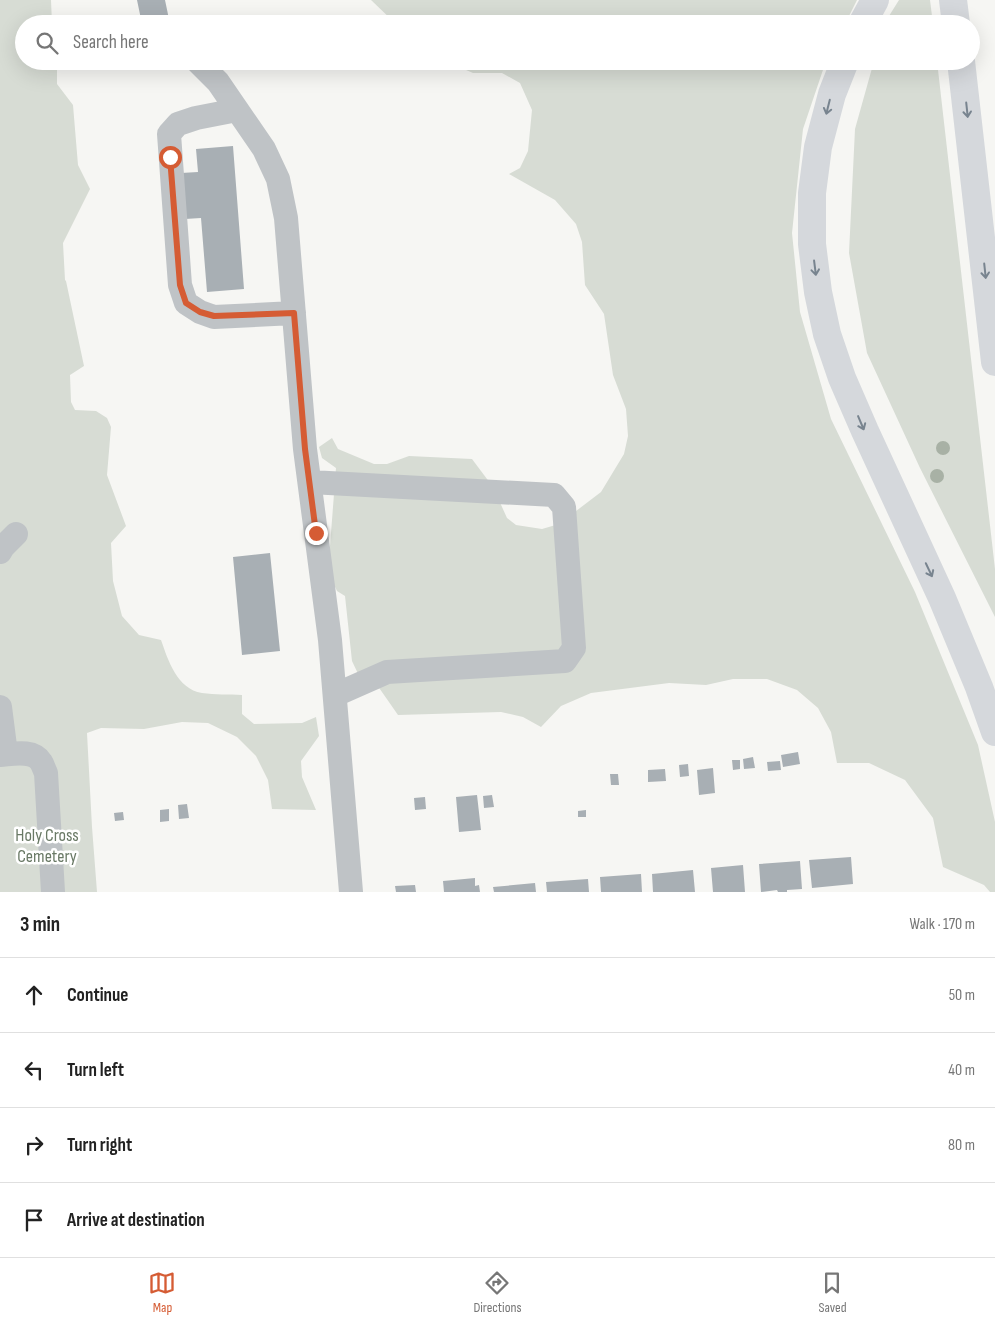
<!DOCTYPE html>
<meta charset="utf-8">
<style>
body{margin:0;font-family:"Sofia Sans Condensed",sans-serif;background:#f2f2f2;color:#222}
.stop{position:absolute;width:15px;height:15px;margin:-11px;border:4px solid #d55c34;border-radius:50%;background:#fff}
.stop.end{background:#d55c34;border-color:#fff;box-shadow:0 1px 5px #0008}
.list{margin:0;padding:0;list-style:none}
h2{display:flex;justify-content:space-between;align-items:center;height:65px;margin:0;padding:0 20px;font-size:21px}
h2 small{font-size:16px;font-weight:400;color:#767676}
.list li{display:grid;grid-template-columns:32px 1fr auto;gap:15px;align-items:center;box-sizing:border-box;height:75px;padding:0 20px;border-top:1px solid #e0e0e0}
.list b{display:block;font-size:19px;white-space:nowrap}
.list em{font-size:16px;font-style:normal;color:#767676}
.icon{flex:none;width:28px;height:28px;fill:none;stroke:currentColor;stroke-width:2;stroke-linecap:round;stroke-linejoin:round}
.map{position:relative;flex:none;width:995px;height:892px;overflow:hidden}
.search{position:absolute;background:#fff;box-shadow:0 5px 20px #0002;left:15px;right:15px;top:15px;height:55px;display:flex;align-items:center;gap:12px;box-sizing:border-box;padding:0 18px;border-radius:28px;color:#767676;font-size:19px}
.sheet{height:365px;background:#fff}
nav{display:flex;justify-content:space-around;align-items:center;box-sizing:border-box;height:70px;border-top:1px solid #e0e0e0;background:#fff;font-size:14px;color:#767676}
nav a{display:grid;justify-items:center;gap:2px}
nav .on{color:#d55c34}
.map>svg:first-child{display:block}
.green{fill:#d7dcd4}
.building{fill:#a8afb4}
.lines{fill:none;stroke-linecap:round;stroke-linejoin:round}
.minor{stroke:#bfc3c6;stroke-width:24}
.highway{stroke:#d5d8dc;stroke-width:28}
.tree{fill:#a8b1a5}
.oneway{stroke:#78848f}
.route{stroke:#d55c34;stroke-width:6}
.labels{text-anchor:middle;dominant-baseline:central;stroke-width:5;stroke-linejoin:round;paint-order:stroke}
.park-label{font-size:18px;fill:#697965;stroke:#fff}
</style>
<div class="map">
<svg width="995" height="892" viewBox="0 0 995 892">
<rect width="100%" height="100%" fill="#f6f6f3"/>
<path class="green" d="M0,0H51L52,24H24V61H57V84L73,105L78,165L90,189L63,243L65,280L66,281L84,366L70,375L71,402L75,410L96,411L107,418L111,427L107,475L126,526L111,543L113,581L122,616L139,635L161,640C168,660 177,689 202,693C215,695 229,694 242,695V714L254,724L302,723L316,717L319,736L301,761L302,777L316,810L272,809L268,780L256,756L237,737L208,723L182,722L144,729L101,728L87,733L92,827L97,892H0Z
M371,0H857L845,24H396Z
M899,0H930L933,24H884Z
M445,61H826L803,129L792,233L800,312L831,419L915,592L978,745L995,822V892H990L984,885L943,867L933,818L905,780L869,763H837L831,732L818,708L797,690L767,679H733L706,685L669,683L591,693L561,706L541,727L523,717L501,712L398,715L375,682L361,680L352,661L345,596L337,591L328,572L336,468L322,458L319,447L332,438L338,449L374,464H387L409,456L472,459L493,487L507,518L516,525L542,529L559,524L601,492L624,454L628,436L626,409L613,375L604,314L585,285L582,242L576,224L555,200L509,174L520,168L528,151L532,110L520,83L502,73H473Z
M874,61H937L995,569V617L920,468L867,353L849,253L855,129Z"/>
<path class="building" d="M137,0H165L170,24H142Z
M233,146L244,289L207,292L201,218L185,219L181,173L198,172L196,149Z
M270,553L280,651L242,655L233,557Z
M798,752L800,764L783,767L781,755Z
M753,757L755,768L744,769L743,759Z
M732,760H740V769L733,770Z
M780,761L781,770L768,771L767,762Z
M688,764L689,776L680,777L679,765Z
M713,768L715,793L699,795L697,770Z
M665,769L666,781L648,782V770Z
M610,774H618L619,785H611Z
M477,795L481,830L459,832L456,797Z
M492,795L494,807L484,808L483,796Z
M425,797L426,809L415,810L414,798Z
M187,804L189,818L179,819L178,805Z
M169,809V821L160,822V810Z
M586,810V817H578V811Z
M123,812L124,820L115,821L114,813Z
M851,857L853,884L812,888L809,860Z
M800,861L802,889L787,890V892H778L777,890L761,892L759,864Z
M743,865L745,892H713L711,868Z
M693,870L695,892H653L652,874Z
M641,874L642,892H601L600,877Z
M475,878V886L479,885L480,892H444L443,881Z
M588,879L589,892H547L546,882Z
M535,883L536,892H494L493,887Z
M415,885L416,892H396L395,886Z"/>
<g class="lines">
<path class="minor" d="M197,61L218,82L264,149L278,179L286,218L305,449L330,640L351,892
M237,110L196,118L178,124L169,134L180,285L186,303L200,312L214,317L294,313
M310,482L554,495L564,507L574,648L565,661L387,672L335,695
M0,552L3,547L16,534
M0,707L6,754
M0,755C13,754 33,749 41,762C43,765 44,769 46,773L53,892"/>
<path class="highway" d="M953,0L956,24
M862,24L875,0
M845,61L832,94L818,147L812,193V244L818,292L827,334L842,378L865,431L942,598L979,687L995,732
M961,61L995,362"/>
</g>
<g class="tree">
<circle cx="943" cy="448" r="7"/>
<circle cx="937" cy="476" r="7"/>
</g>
<defs><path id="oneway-shaft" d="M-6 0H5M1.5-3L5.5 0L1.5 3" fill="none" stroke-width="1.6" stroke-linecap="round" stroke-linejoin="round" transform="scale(1.25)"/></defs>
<g class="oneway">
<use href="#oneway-shaft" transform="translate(828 107) rotate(104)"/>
<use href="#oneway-shaft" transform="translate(967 110) rotate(84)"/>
<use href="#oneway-shaft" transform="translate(815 268) rotate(83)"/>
<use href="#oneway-shaft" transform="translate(985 271) rotate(84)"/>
<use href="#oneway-shaft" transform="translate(861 423) rotate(67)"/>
<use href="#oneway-shaft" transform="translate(929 570) rotate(65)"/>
</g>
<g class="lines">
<path class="route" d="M170,157L180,285L186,303L200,312L214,316L294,313L305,449L316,533"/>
</g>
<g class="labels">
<g class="park-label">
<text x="47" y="835">Holy Cross<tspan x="47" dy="21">Cemetery</tspan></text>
</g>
</g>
</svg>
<div class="stop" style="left:170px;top:157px"></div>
<div class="stop end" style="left:316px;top:533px"></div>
<div class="search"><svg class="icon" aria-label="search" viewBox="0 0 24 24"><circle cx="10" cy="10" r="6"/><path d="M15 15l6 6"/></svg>Search here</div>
</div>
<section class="sheet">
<h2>3 min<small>Walk · 170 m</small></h2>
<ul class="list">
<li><svg class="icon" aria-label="ahead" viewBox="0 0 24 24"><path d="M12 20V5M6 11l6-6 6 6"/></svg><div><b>Continue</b></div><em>50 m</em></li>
<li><svg class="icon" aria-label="left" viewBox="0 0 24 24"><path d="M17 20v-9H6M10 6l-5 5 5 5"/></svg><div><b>Turn left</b></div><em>40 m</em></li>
<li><svg class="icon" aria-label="right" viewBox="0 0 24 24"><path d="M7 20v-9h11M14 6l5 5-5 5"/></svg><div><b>Turn right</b></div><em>80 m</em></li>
<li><svg class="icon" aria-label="arrive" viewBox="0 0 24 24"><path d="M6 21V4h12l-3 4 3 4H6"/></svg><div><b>Arrive at destination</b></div></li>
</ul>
</section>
<nav>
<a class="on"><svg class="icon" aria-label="map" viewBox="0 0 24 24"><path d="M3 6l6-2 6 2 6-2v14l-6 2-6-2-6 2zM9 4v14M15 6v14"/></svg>Map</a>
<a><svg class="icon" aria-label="directions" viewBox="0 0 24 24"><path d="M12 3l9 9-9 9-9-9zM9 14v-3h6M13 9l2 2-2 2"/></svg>Directions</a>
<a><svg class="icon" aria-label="saved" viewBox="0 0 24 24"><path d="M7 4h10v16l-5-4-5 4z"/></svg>Saved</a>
</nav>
